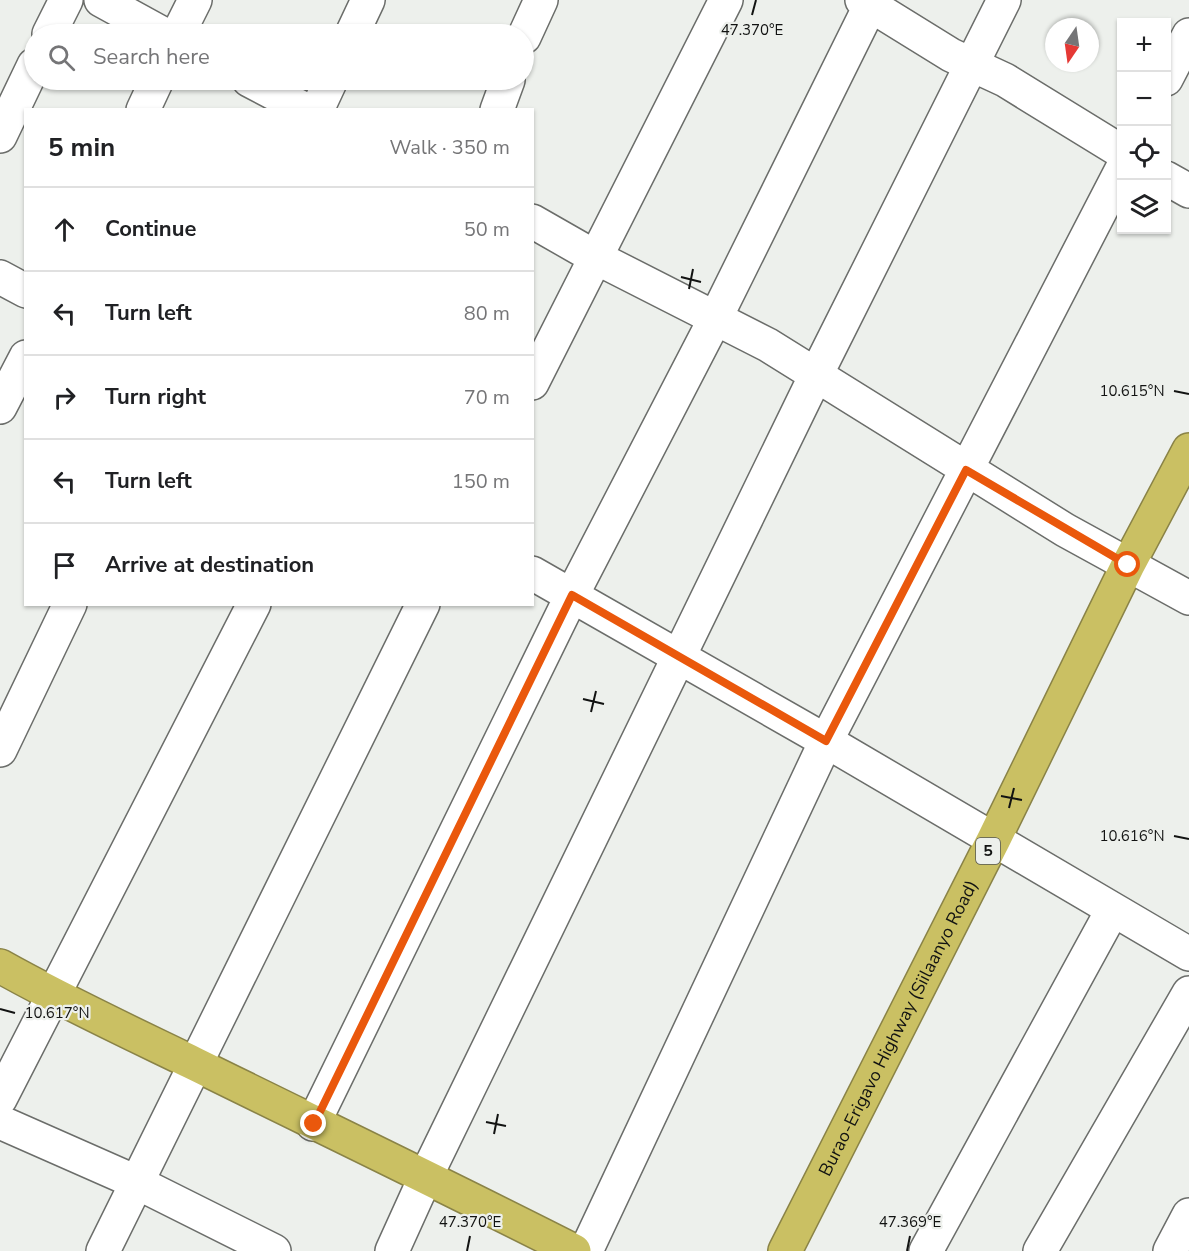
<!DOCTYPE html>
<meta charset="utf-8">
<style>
body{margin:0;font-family:"Nunito Sans",sans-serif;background:#f6f6f6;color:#202124}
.controls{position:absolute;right:18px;top:18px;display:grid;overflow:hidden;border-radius:0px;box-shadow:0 2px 4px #0004}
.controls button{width:54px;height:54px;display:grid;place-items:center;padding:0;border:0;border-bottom:2px solid #e0e0e0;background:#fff;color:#202124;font:30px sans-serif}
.compass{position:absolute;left:1045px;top:18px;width:54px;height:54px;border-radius:50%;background:#fff;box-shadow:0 2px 4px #0004;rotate:193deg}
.stop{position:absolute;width:18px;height:18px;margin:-14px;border:4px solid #ea580c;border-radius:50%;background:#fff}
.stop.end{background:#ea580c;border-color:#fff;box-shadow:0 2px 6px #0008}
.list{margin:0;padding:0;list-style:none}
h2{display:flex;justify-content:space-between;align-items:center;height:78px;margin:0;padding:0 24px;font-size:26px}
h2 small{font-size:20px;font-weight:400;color:#757577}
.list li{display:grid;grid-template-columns:39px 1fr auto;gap:18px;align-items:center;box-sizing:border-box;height:84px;padding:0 24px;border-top:2px solid #e0e0e0}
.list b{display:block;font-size:22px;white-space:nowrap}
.list em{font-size:20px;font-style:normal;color:#757577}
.icon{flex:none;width:33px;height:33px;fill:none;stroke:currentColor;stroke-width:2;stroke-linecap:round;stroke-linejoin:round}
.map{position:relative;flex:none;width:1189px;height:1251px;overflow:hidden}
.search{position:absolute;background:#fff;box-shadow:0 2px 4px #0004;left:24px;top:24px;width:510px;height:66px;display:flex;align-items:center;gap:15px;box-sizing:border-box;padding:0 21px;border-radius:33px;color:#757577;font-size:22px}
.panel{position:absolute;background:#fff;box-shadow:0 2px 4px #0004;left:24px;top:108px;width:510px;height:498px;border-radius:0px}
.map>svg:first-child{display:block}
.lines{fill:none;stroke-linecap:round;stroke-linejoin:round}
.minor-casing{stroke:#6b6d6a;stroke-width:36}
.highway-casing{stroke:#8a8347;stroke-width:36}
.minor{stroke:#fff;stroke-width:33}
.highway{stroke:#cac063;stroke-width:33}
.route{stroke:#ea580c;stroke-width:8}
.ticks{fill:none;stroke:#121312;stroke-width:2}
.labels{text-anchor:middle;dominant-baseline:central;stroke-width:4.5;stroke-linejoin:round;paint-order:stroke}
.shield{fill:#edf0ec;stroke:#545553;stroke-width:1.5}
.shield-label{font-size:16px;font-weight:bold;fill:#121312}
.street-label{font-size:18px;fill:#121312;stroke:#edf0ec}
.ticks-label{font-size:15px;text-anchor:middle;fill:#121312;stroke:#edf0ec;stroke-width:4.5;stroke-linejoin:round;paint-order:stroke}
</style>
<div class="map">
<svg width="1189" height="1251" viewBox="0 0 1189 1251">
<rect width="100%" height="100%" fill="#edf0ec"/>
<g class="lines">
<g class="minor-casing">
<path id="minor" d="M101,0L163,34
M862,0L951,55L1005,80L1122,152
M49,34L66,0
M178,34L195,0
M352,34L368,0
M524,37L541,0
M1166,79L1189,35
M249,80L306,110
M143,110L157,80
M317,110L331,80
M497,110L508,80
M0,136L34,65
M1166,178L1189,191
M532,221L595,257L768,345L1065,530L1189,598
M0,277L26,291
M532,383L726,0
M0,407L26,357
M532,573L826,741L1189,954
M0,750L70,604
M0,1099L254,604
M0,1122L136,1182L274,1251
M313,1124L572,595L716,317L870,6
M103,1251L423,604
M392,1251L426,1176L816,375L1004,0
M586,1251L826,741L1122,169
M926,1251L1112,911
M1040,1251L1189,993
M1170,1251L1189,1215"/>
</g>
<g class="highway-casing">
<g id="highway">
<path d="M0,966C64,1002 129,1032 195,1064C321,1126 448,1187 574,1251"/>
<path id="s1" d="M785,1251L994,839L1128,565L1189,450"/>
</g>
</g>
<use href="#minor" class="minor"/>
<use href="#highway" class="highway"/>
</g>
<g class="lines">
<path class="route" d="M314,1124L572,595L826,741L966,470L1128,565"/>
</g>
<path class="ticks" d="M752,15L756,0M681,277L701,282M689,289L693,269M1174,391L1189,394M583,699L604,704M591,712L596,691M1001,796L1022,800M1009,808L1014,788M1174,836L1189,839M0,1009L15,1013M486,1122L506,1126M494,1134L498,1114M467,1251L470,1236M907,1251L910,1236"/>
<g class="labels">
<rect class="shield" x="976" y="838" width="24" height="26" rx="4.5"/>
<g class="shield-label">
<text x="988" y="851">5</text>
</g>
<g class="street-label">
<text stroke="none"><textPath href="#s1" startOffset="250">Burao-Erigavo Highway (Siilaanyo Road)</textPath></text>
</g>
</g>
<g class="ticks-label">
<text x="752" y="35">47.370°E</text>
<text x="1132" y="396">10.615°N</text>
<text x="1132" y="841">10.616°N</text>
<text x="57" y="1018">10.617°N</text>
<text x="470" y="1227">47.370°E</text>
<text x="910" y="1227">47.369°E</text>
</g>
</svg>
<div class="controls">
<button>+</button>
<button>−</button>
<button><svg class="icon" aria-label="locate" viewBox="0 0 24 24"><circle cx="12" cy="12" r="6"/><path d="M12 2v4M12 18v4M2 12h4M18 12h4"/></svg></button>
<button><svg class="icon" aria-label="layers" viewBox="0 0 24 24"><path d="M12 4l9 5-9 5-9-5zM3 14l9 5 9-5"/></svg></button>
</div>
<svg class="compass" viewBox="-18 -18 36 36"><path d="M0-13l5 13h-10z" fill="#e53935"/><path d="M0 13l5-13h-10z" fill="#757577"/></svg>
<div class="stop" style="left:1128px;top:565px"></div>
<div class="stop end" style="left:314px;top:1124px"></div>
<div class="search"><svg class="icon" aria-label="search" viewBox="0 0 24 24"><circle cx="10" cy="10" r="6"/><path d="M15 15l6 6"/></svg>Search here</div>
<section class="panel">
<h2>5 min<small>Walk · 350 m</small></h2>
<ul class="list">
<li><svg class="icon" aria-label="ahead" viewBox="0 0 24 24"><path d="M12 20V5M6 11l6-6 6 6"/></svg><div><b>Continue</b></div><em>50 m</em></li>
<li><svg class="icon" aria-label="left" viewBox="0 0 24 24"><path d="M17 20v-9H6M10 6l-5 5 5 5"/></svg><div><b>Turn left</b></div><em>80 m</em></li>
<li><svg class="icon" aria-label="right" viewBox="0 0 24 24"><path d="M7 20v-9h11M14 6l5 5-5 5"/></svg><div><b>Turn right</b></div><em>70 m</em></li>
<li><svg class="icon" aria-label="left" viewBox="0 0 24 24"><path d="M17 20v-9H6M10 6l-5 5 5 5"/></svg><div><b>Turn left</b></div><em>150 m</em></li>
<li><svg class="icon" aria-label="arrive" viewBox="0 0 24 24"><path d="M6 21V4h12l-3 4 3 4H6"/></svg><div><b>Arrive at destination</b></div></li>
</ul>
</section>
</div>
